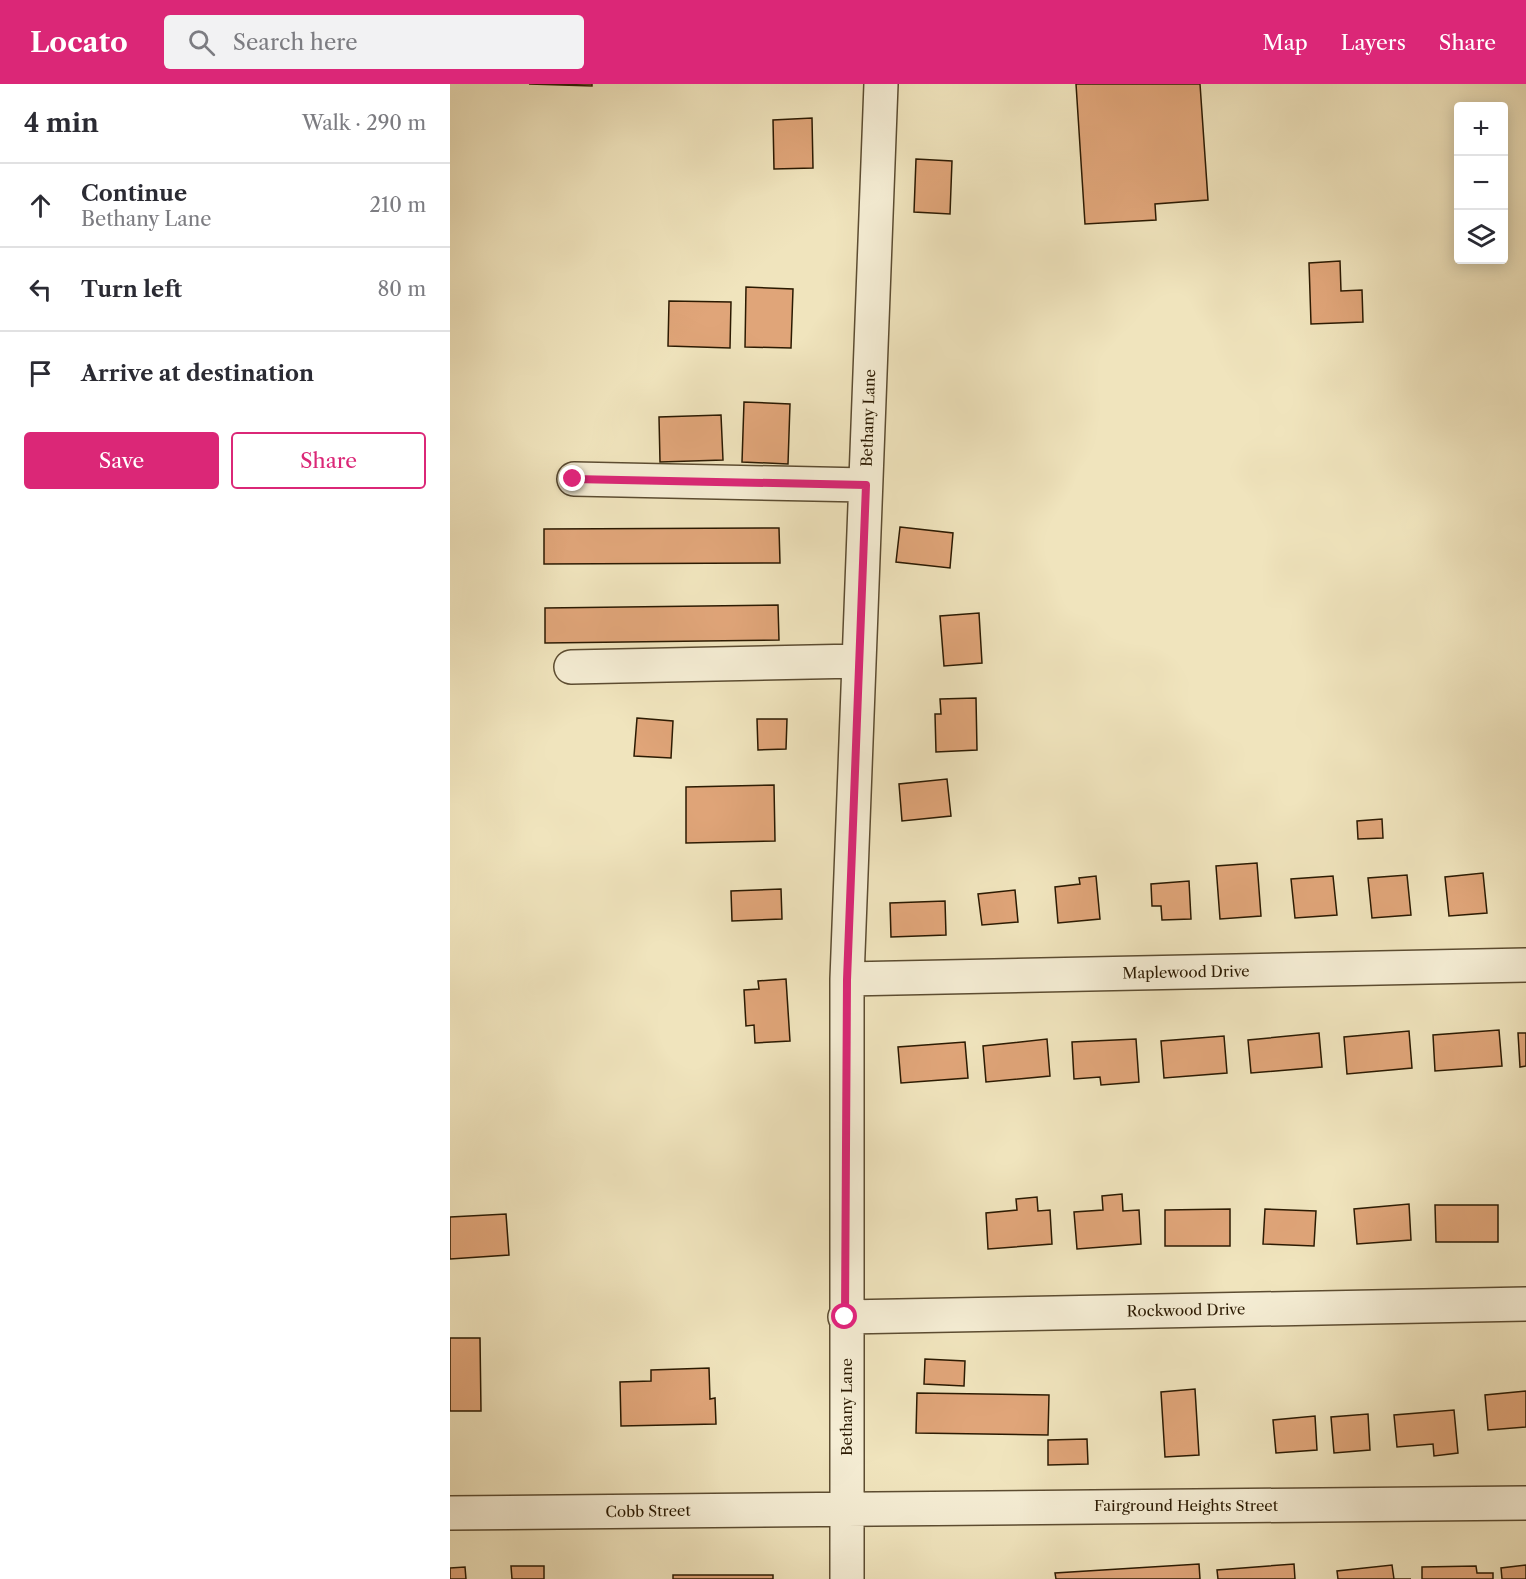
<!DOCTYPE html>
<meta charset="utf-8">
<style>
body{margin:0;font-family:"Libre Caslon Text",serif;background:#f2f2f3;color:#2b2b33}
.controls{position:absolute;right:18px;top:18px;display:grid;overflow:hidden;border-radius:6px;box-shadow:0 3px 15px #0003}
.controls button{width:54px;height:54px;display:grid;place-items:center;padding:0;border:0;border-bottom:2px solid #e1e1e2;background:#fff;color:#2b2b33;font:30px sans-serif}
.stop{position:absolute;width:18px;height:18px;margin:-14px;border:4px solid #db2777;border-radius:50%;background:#fff}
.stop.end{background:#db2777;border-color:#fff;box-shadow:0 2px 6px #0008}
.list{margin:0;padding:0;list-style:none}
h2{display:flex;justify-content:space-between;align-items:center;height:78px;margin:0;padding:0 24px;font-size:26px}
h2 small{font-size:20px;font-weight:400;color:#7c7c81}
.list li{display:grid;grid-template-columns:39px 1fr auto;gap:18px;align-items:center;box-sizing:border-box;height:84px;padding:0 24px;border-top:2px solid #e1e1e2}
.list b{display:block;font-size:22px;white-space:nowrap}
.list p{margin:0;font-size:20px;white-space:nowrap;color:#7c7c81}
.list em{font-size:20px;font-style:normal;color:#7c7c81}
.actions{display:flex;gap:12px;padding:18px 24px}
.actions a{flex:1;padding:14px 0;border:2px solid #db2777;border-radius:6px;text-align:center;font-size:21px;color:#db2777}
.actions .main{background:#db2777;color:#fff}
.icon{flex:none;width:33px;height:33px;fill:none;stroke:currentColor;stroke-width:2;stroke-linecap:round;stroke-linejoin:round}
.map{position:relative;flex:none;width:1076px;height:1495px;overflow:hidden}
header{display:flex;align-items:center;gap:36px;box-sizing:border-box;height:84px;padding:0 30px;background:#db2777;color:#fff}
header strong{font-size:28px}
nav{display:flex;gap:33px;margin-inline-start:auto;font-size:21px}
.search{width:420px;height:54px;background:#f2f2f3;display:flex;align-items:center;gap:15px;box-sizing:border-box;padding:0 21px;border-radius:6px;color:#7c7c81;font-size:22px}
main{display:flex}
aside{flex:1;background:#fff}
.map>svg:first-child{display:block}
.building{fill:#e0a579;stroke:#2b1a02;stroke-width:1.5}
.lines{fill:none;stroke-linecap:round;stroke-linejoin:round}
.minor-casing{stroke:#5c4c31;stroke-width:36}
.minor{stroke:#f5edd4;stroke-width:33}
.route{stroke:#db2777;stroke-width:8}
.labels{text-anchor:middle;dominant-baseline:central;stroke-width:4.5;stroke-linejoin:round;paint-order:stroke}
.street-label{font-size:15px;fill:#2b1a02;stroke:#f5edd4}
</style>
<header>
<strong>Locato</strong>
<div class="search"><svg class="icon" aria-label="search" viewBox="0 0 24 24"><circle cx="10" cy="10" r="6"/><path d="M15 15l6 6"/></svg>Search here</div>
<nav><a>Map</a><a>Layers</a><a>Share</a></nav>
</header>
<main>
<aside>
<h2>4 min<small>Walk · 290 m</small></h2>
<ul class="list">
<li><svg class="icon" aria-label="ahead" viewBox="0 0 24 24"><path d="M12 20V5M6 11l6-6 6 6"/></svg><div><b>Continue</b><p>Bethany Lane</p></div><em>210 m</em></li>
<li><svg class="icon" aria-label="left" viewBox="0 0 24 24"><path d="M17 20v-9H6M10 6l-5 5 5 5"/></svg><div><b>Turn left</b></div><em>80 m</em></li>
<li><svg class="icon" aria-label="arrive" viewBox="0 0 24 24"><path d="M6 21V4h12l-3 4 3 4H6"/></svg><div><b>Arrive at destination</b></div></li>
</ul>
<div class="actions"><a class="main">Save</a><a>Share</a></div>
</aside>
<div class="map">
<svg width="1076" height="1495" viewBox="0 0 1076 1495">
<rect width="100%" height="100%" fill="#f0e4bd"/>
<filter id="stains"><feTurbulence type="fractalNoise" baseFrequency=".00333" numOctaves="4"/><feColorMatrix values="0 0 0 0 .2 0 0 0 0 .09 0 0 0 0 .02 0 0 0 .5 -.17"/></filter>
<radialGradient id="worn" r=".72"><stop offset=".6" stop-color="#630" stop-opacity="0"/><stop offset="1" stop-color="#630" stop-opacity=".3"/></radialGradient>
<path class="building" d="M79,0H142V2Z
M626,0H750L758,116L705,120L706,136L635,140Z
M362,34L363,84L324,85L323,36Z
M466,75L502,77L500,130L464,128Z
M890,177L891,207L912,206L913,238L861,240L859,179Z
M296,203L343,205L341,264L295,263Z
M219,217L281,218L280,264L218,262Z
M294,318L340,320L338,380L292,378Z
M271,331L273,376L210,378L209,333Z
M450,443L503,449L500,484L446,478Z
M329,444L330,479L94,480V445Z
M328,521L329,556L95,559V524Z
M529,529L532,579L494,582L490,532Z
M526,614L527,666L486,668L485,630H491L490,615Z
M187,634L223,637L221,674L184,672Z
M307,635H337L336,665L308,666Z
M497,695L501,732L452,737L449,700Z
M324,701L325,757L236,759V703Z
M932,735L933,754L908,755L907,737Z
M807,779L811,832L770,835L766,782Z
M1033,789L1037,829L999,832L995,793Z
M957,791L961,831L922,834L918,794Z
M646,792L650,835L608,839L605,803L630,800L629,794Z
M883,792L887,831L845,834L841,795Z
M739,797L741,835L712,836L711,822H702L701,800Z
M331,805L332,835L282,837L281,807Z
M565,806L568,838L532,841L528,810Z
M495,817L496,851L441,853L440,819Z
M336,895L340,957L305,959L304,941L296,942L294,906L309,905L308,897Z
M1049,946L1052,982L985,987L983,951Z
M959,947L962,984L897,990L894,953Z
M869,949L872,983L801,989L798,956Z
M1068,949H1076V982L1070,983Z
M774,952L777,989L714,994L711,957Z
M597,955L600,992L536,998L533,962Z
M686,955L689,998L651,1001L650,993L624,995L622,958Z
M515,958L518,994L451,999L448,963Z
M672,1110L673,1127L689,1126L691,1160L627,1165L624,1128L653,1126L652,1112Z
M587,1113L588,1127L600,1126L602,1160L538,1165L536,1129L567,1126L566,1115Z
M959,1120L961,1156L907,1160L904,1125Z
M985,1121H1048V1158H986Z
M780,1125V1162H715V1126Z
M815,1125L866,1127L864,1162L813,1160Z
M56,1130L59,1171L0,1175V1133Z
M0,1254H30L31,1327H0Z
M475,1275L515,1277L514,1302L474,1300Z
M259,1284L260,1315L265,1314L266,1340L171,1342L170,1298L201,1297V1286Z
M745,1305L749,1371L715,1373L711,1308Z
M1076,1307V1343L1038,1346L1035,1311Z
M467,1309L599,1311L598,1351L466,1349Z
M1004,1326L1008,1369L984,1372L983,1360L947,1363L944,1331Z
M918,1330L920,1366L884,1369L881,1333Z
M865,1332L867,1366L826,1369L823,1336Z
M637,1355L638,1380L598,1381V1356Z
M749,1480L750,1495H606L605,1489Z
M844,1480L845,1495H768L767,1486Z
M942,1481L944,1495H961H888L887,1487Z
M1076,1481V1495H1052L1051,1484Z
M61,1482H94V1495H62Z
M1026,1482L1027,1489H1043V1495H972V1483Z
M15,1483L16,1495H0V1484Z
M223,1491H323V1495H223Z"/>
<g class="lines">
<g class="minor-casing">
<path id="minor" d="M124,395L415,401
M121,583L409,577
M397,895L1076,881
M395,1233L1076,1220
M0,1429L1076,1419
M397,1495V895L431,0"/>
</g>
<use href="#minor" class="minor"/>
</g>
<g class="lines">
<path class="route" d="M123,395L416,401L397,896L395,1233"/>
</g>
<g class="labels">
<g class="street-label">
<text transform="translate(418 334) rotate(-88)">Bethany Lane</text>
<text transform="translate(736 888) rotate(-1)">Maplewood Drive</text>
<text transform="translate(736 1226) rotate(-1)">Rockwood Drive</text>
<text transform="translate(396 1323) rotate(-90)">Bethany Lane</text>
<text x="736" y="1421">Fairground Heights Street</text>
<text transform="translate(198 1427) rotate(-1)">Cobb Street</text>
</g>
</g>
<rect width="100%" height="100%" filter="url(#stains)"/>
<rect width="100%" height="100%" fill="url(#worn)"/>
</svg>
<div class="controls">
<button>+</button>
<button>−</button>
<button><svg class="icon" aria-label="layers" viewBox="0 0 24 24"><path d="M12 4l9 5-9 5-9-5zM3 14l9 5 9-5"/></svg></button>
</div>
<div class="stop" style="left:395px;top:1233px"></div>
<div class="stop end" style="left:123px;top:395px"></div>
</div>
</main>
